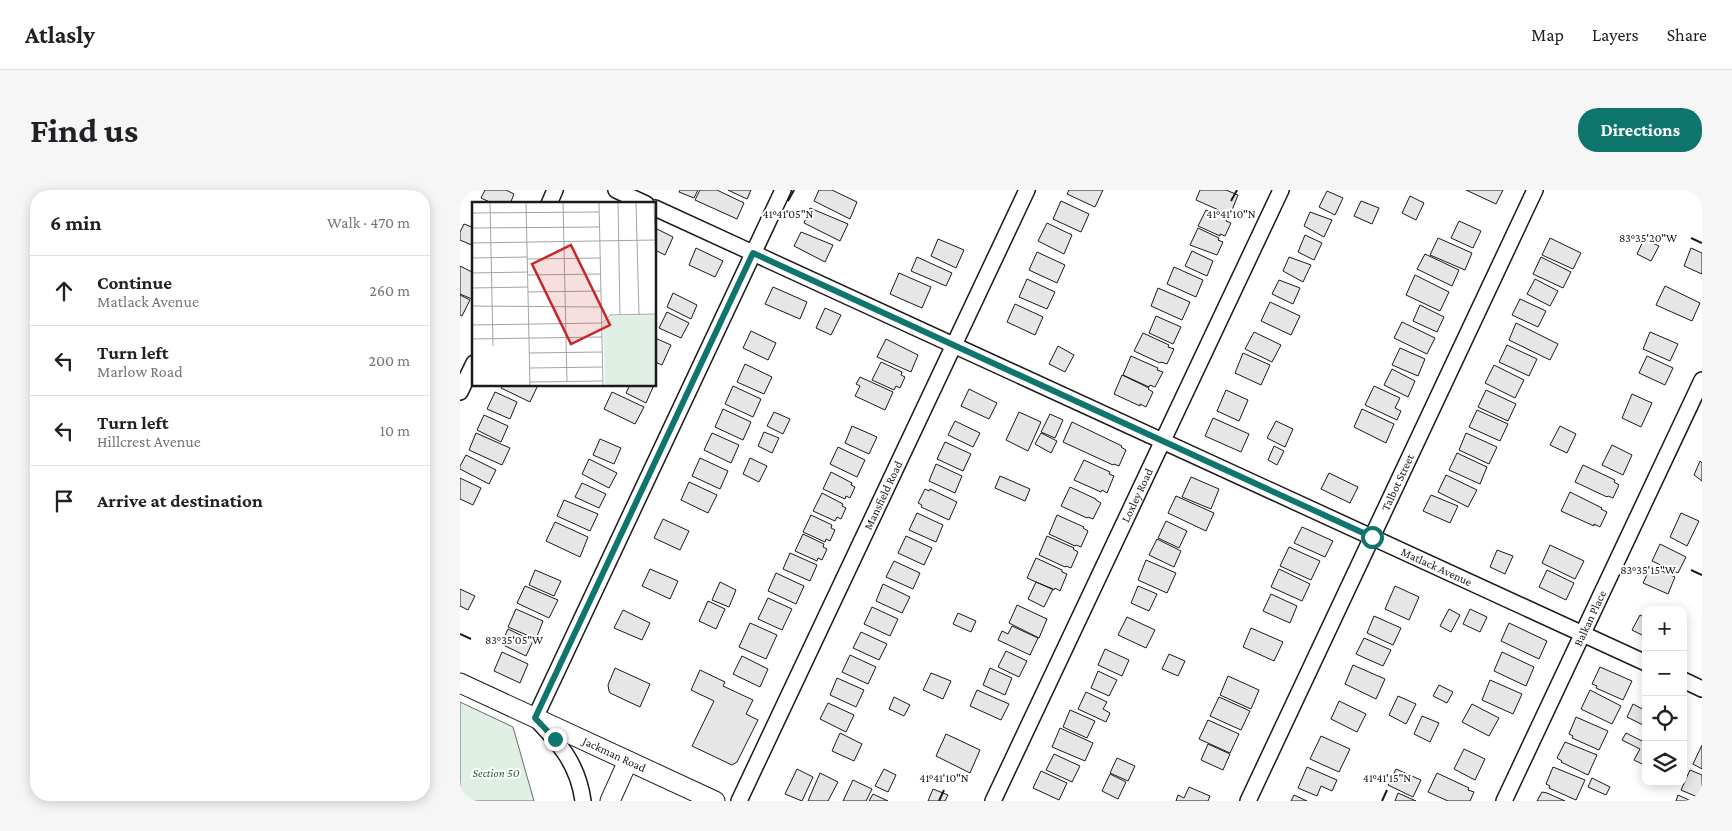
<!DOCTYPE html>
<meta charset="utf-8">
<style>
body{margin:0;font-family:"Crimson Pro",serif;background:#f6f6f6;color:#202124}
.controls{position:absolute;right:15px;bottom:15px;display:grid;overflow:hidden;border-radius:10px;box-shadow:0 2px 12px #0003}
.controls button{width:45px;height:45px;display:grid;place-items:center;padding:0;border:0;border-bottom:1px solid #e0e0e0;background:#fff;color:#202124;font:25px sans-serif}
.stop{position:absolute;width:15px;height:15px;margin:-11px;border:4px solid #0f766e;border-radius:50%;background:#fff}
.stop.end{background:#0f766e;border-color:#fff;box-shadow:0 1px 5px #0008}
.list{margin:0;padding:0;list-style:none}
h2{display:flex;justify-content:space-between;align-items:center;height:65px;margin:0;padding:0 20px;font-size:21px}
h2 small{font-size:16px;font-weight:400;color:#757577}
.list li{display:grid;grid-template-columns:32px 1fr auto;gap:15px;align-items:center;box-sizing:border-box;height:70px;padding:0 20px;border-top:1px solid #e0e0e0}
.list b{display:block;font-size:19px;white-space:nowrap}
.list p{margin:0;font-size:16px;white-space:nowrap;color:#757577}
.list em{font-size:16px;font-style:normal;color:#757577}
.icon{flex:none;width:28px;height:28px;fill:none;stroke:currentColor;stroke-width:2;stroke-linecap:round;stroke-linejoin:round}
.map{position:relative;flex:none;width:1242px;height:611px;overflow:hidden;border-radius:20px}
header{display:flex;align-items:center;gap:30px;box-sizing:border-box;height:70px;padding:0 25px;background:#fff;border-bottom:1px solid #e0e0e0}
header strong{font-size:24px}
nav{display:flex;gap:28px;margin-inline-start:auto;font-size:18px}
.intro{display:flex;align-items:center;justify-content:space-between;box-sizing:border-box;height:120px;padding:0 30px}
h1{margin:0;font-size:35px}
.button{padding:12px 22px;border-radius:20px;background:#0f766e;color:#fff;font-size:18px;font-weight:700}
main{display:flex;gap:30px;padding:0 30px}
aside{flex:1;background:#fff;border-radius:20px;box-shadow:0 2px 12px #0003}
.map>svg:first-child{display:block}
.green{fill:#e0efe3;stroke:#6a6a6a}
.building{fill:#e6e6e6;stroke:#1a1a1a}
.lines{fill:none;stroke-linecap:round;stroke-linejoin:round}
.minor-casing{stroke:#1a1a1a;stroke-width:18}
.tertiary-casing{stroke:#1a1a1a;stroke-width:21}
.minor{stroke:#fff;stroke-width:15}
.tertiary{stroke:#fff;stroke-width:19}
.route{stroke:#0f766e;stroke-width:6}
.ticks{fill:none;stroke:#1a1a1a;stroke-width:2}
.labels{text-anchor:middle;dominant-baseline:central;stroke-width:4;stroke-linejoin:round;paint-order:stroke}
.street-label{font-size:12px;fill:#1a1a1a;stroke:#fff}
.park-label{font-size:12px;font-style:italic;fill:#2b5a34;stroke:#fff}
.inset-road{fill:none;stroke:#a3a3a3;stroke-width:1}
.view{fill:#c62828;fill-opacity:0.15;stroke:#c62828;stroke-width:2.5}
.inset-edge{fill:none;stroke:#1a1a1a;stroke-width:2.5}
.ticks-label{font-size:12px;text-anchor:middle;fill:#1a1a1a;stroke:#fff;stroke-width:4;stroke-linejoin:round;paint-order:stroke}
</style>
<header>
<strong>Atlasly</strong>
<nav><a>Map</a><a>Layers</a><a>Share</a></nav>
</header>
<div class="intro"><h1>Find us</h1><a class="button">Directions</a></div>
<main>
<aside>
<h2>6 min<small>Walk · 470 m</small></h2>
<ul class="list">
<li><svg class="icon" aria-label="ahead" viewBox="0 0 24 24"><path d="M12 20V5M6 11l6-6 6 6"/></svg><div><b>Continue</b><p>Matlack Avenue</p></div><em>260 m</em></li>
<li><svg class="icon" aria-label="left" viewBox="0 0 24 24"><path d="M17 20v-9H6M10 6l-5 5 5 5"/></svg><div><b>Turn left</b><p>Marlow Road</p></div><em>200 m</em></li>
<li><svg class="icon" aria-label="left" viewBox="0 0 24 24"><path d="M17 20v-9H6M10 6l-5 5 5 5"/></svg><div><b>Turn left</b><p>Hillcrest Avenue</p></div><em>10 m</em></li>
<li><svg class="icon" aria-label="arrive" viewBox="0 0 24 24"><path d="M6 21V4h12l-3 4 3 4H6"/></svg><div><b>Arrive at destination</b></div></li>
</ul>
</aside>
<div class="map">
<svg width="1242" height="611" viewBox="0 0 1242 611">
<rect width="100%" height="100%" fill="#fff"/>
<path class="green" d="M0,512L53,537L74,611H0Z"/>
<path class="building" d="M25,0H46L54,4L50,14H34L21,8Z
M220,0H238L234,8L219,2Z
M240,0H257L284,13L277,29L235,10Z
M268,0H291L287,9Z
M359,0H372L397,12L390,29L354,11Z
M609,0H643L635,17L607,4Z
M740,0H766L778,5L770,25L736,10Z
M1006,0H1043L1036,14Z
M867,1L883,8L875,25L859,17Z
M950,6L964,13L956,30L942,23Z
M601,11L629,24L621,42L593,29Z
M901,11L919,18L912,34L894,26Z
M350,18L388,34L380,51L344,33Z
M746,20L767,29L766,31L771,33L765,46L760,44V46L738,36Z
M850,22L872,30L864,47L844,36Z
M999,31L1021,41L1013,58L991,48Z
M587,33L612,45L604,64L578,51Z
M4,34L14,38V56L0,50V42Z
M195,38L213,47L205,65L195,60Z
M738,38L759,48L758,50L763,52L757,65L730,55Z
M341,42L373,55L365,72L334,56Z
M845,45L862,53L854,70L838,62Z
M978,48L1012,63L1005,80L970,65Z
M1090,48L1121,63L1113,79L1082,65Z
M478,49L504,60L496,78L471,66Z
M1184,49L1199,56L1191,71L1177,64Z
M236,58L263,71L255,87L229,75Z
M1231,58L1242,63V84L1224,76Z
M732,61L753,71L747,86L725,76Z
M577,62L605,75L597,93L569,80Z
M965,64L999,80L992,96L957,79Z
M457,67L492,83L486,96L451,81Z
M829,67L851,75L843,92L823,81Z
M1081,67L1111,82L1103,98L1073,84Z
M0,76L14,83V105L12,109L0,104Z
M714,77L743,90L736,107L707,94Z
M439,83L471,97L462,118L430,104Z
M955,85L989,102L980,121L946,105Z
M567,89L595,102L587,119L559,107Z
M1075,89L1098,101L1090,116L1067,104Z
M819,90L840,98L833,114L812,104Z
M1205,96L1240,113L1232,131L1196,115Z
M313,97L347,112L340,129L305,114Z
M698,98L730,112L722,130L691,116Z
M213,103L237,115L231,129L207,117Z
M0,105L10,110L2,126L0,125Z
M1060,109L1086,121L1078,137L1052,125Z
M810,112L840,126L831,145L801,131Z
M555,114L583,127L575,145L547,132Z
M960,115L984,127L977,142L953,131Z
M365,118L381,125L371,145L356,138Z
M207,122L229,133L221,148L199,138Z
M696,126L721,137L713,154L689,143Z
M942,132L975,148L967,164L934,148Z
M1056,133L1098,154L1090,170L1049,150Z
M291,141L316,153L308,170L283,158Z
M794,142L821,155L812,172L785,159Z
M1190,142L1218,154L1210,171L1183,159Z
M683,143L709,155L708,157L714,159L707,174L701,172L700,173L674,161Z
M195,148L211,155L202,175L195,172Z
M426,149L458,165L451,182L417,167Z
M1047,155L1077,169L1069,186L1039,172Z
M598,156L614,165L605,182L589,174Z
M940,158L965,169L958,186L932,175Z
M783,163L810,175L801,195L775,183Z
M671,166L698,178L697,180L703,182L695,197L690,195L689,197L663,185Z
M1187,166L1213,178L1205,195L1179,183Z
M421,172L442,182L441,185L445,187L440,198L436,196L434,200L412,190Z
M285,174L312,187L304,204L277,192Z
M1034,175L1064,190L1055,208L1025,193Z
M932,179L955,191L948,207L924,195Z
M662,185L689,198L688,199L693,202L686,217L680,214V216L654,204Z
M400,187L433,202L425,220L395,206L400,196L396,194Z
M43,195H78L70,212L41,198Z
M170,195H194L186,213L166,203Z
M273,196L301,209L293,227L265,214Z
M914,196L940,208L935,218L941,221L937,230L905,215Z
M509,199L537,213L529,229L501,216Z
M766,200L788,210L779,231L757,221Z
M1026,200L1056,214L1048,231L1018,217Z
M35,202L57,212L50,229L27,219Z
M152,202L184,217L175,234L144,219Z
M1172,204L1192,213L1181,237L1162,228Z
M263,219L291,232L283,250L255,237Z
M902,219L934,234L926,253L894,237Z
M1017,220L1048,234L1040,251L1009,237Z
M314,222L330,229L323,244L307,236Z
M559,222L581,232L568,261L546,250Z
M590,224L603,230L595,248L581,242Z
M24,225L48,236L41,252L17,240Z
M753,228L789,244L781,262L745,246Z
M495,231L520,243L513,257L488,245Z
M816,231L833,239L825,257L807,248Z
M612,232L662,256L661,257L666,260L659,276L654,274L653,275L603,252Z
M392,236L417,247L409,264L385,253Z
M1100,236L1116,244L1107,263L1090,255Z
M304,242L319,248L312,263L298,256Z
M16,243L50,258L42,275L9,260Z
M252,243L279,255L271,273L244,260Z
M581,243L597,251L591,263L575,254Z
M1006,243L1037,257L1029,274L999,260Z
M140,249L161,258L154,274L133,265Z
M485,252L511,264L503,281L477,269Z
M1152,255L1172,265L1163,285L1142,275Z
M814,256L824,261L817,275L808,270Z
M378,257L405,270L397,287L370,274Z
M997,263L1027,277L1020,294L989,280Z
M6,265L36,280L29,294L0,279V276Z
M240,268L268,281L260,299L232,286Z
M290,268L307,276L299,292L283,284Z
M129,269L157,283L149,298L122,284Z
M624,270L650,282L649,284L654,286L647,303L642,300L641,302L614,290Z
M1240,271L1242,273V291L1234,285Z
M476,274L502,286L495,303L469,291Z
M1123,275L1155,290L1154,292L1159,295L1153,308L1148,306L1147,307L1115,292Z
M371,282L392,293L391,295L395,297L390,308L386,306L385,309L363,299Z
M869,283L898,297L890,313L861,299Z
M986,285L1017,300L1008,317L978,302Z
M540,286L570,299L565,311L535,298Z
M731,287L759,299L751,319L722,307Z
M0,288L21,298L13,315L0,309Z
M229,292L257,305L248,323L221,310Z
M122,293L146,304L139,318L115,307Z
M610,297L636,309V310L641,313L633,329L628,327L627,328L601,316Z
M465,299L469,301L470,299L497,312L489,330L461,317L462,315L458,313Z
M1110,302L1142,318L1141,319L1147,322L1140,337L1134,334V336L1101,321Z
M362,303L383,314L382,316L386,318L381,329L377,327L375,331L353,321Z
M971,305L998,316L990,333L963,321Z
M716,306L754,323L746,341L708,323Z
M104,310L138,324L130,341L97,326Z
M457,323L483,335L476,352L449,340Z
M1221,323L1239,331L1227,356L1210,347Z
M351,325L372,335L371,338L375,340L370,351L366,349L365,352L343,342Z
M597,325L624,337L623,338L628,341L621,357L616,355L615,356L589,344Z
M203,329L229,341L220,360L194,348Z
M706,331L727,341L719,358L698,348Z
M95,332L128,347L120,367L86,351Z
M842,337L873,351L865,367L834,353Z
M343,344L364,354L363,357L367,359L362,370L358,368L357,371L335,361Z
M446,346L472,358L464,375L438,363Z
M587,346L614,358L613,359L618,362L611,378L606,376L605,377L579,365Z
M697,349L721,361L714,377L689,365Z
M1200,354L1226,367L1218,383L1192,371Z
M1090,355L1124,371L1115,389L1082,373Z
M829,357L860,371L851,390L820,376Z
M1037,360L1053,366L1045,384L1030,377Z
M330,363L357,375L350,391L323,379Z
M576,368L602,380V382L607,384L600,401L595,398L594,400L567,388Z
M686,370L716,383L707,403L678,390Z
M434,371L460,383L453,399L426,387Z
M1191,376L1215,387L1208,404L1183,393Z
M190,379L218,391L210,409L182,396Z
M819,379L850,394L842,411L811,397Z
M75,380L101,391L94,406L69,395Z
M1087,380L1114,393L1106,410L1079,397Z
M316,383L344,396L336,414L308,401Z
M260,392L276,400L269,417L252,410Z
M576,392L593,399L584,417L568,409Z
M423,394L450,407L442,423L416,411Z
M65,396L98,410L89,428L57,413Z
M678,396L697,404L689,421L671,413Z
M935,396L959,407L949,430L925,419Z
M0,399L15,406L8,420L0,416Z
M811,404L837,416L830,433L803,421Z
M308,408L332,419L322,440L298,429Z
M248,411L265,419L256,439L239,431Z
M557,415L587,429L579,448L549,433Z
M412,417L438,429L430,446L404,434Z
M56,419L83,431L76,449L48,437Z
M989,419L1000,425L991,442L980,436Z
M1010,419L1027,427L1020,442L1003,434Z
M163,420L190,433L182,450L154,438Z
M498,423L516,431L511,442L493,434Z
M1180,425L1186,428V447L1172,440Z
M914,426L941,438L933,455L907,443Z
M667,427L695,440L686,458L658,445Z
M290,433L317,445L306,469L279,457Z
M1049,433L1087,451L1079,469L1041,451Z
M552,436L578,448L570,465L538,450L542,441L548,444Z
M791,438L823,452L814,471L783,457Z
M48,439L73,451L66,466L41,454Z
M401,442L427,454L419,470L393,458Z
M904,448L931,460L923,476L896,464Z
M645,459L669,470L662,486L638,475Z
M546,461L567,471L559,487L538,477Z
M42,462L68,474L60,493L34,481Z
M1042,462L1074,477L1066,496L1034,481Z
M709,464L725,471L718,486L702,479Z
M390,465L416,477L408,494L382,482Z
M282,466L308,479L300,497L273,484Z
M893,475L925,489L916,509L885,494Z
M1140,477L1172,491L1163,510L1136,498L1137,496L1132,494Z
M155,478L190,494L180,517L150,503L149,501L148,495Z
M530,478L552,488L545,505L523,495Z
M240,480L265,492L263,496L293,510L286,524L298,530L277,572L272,575L232,556L254,511L231,500Z
M638,481L657,490L649,506L631,498Z
M471,483L491,491L483,509L463,500Z
M768,486L799,500L791,519L760,505Z
M377,488L404,500L396,517L370,505Z
M1030,490L1062,504L1053,524L1022,510Z
M979,495L993,502L987,513L973,506Z
M517,500L549,514L541,530L510,516Z
M1130,500L1161,516L1152,534L1121,519Z
M626,502L647,512L643,519L650,523L646,532L618,519Z
M938,506L956,514L946,534L929,525Z
M434,507L450,515L444,526L429,519Z
M759,507L790,521L781,540L750,526Z
M879,511L906,524L897,542L871,529Z
M368,513L394,525L386,542L360,529Z
M1012,514L1039,528L1029,546L1002,532Z
M1173,514L1186,521V530L1183,535L1167,527Z
M610,520L635,531L627,548L603,537Z
M962,526L979,533L970,552L954,544Z
M1116,527L1148,541L1139,560L1112,548L1113,546L1109,544Z
M748,530L779,544L770,563L739,549Z
M600,538L633,553L625,571L592,557Z
M380,543L402,554L394,571L372,561Z
M1166,543L1186,553V576L1174,570L1180,559L1162,550Z
M486,544L520,560L510,583L476,566Z
M861,546L890,559L879,582L850,569Z
M1105,552L1137,565L1128,585L1101,572L1102,571L1097,568Z
M748,554L770,564L763,580L741,570Z
M1242,555V579L1233,574Z
M1004,559L1025,569L1015,590L994,579Z
M594,564L620,576L612,592L586,580Z
M657,568L675,576L668,591L650,583Z
M847,577L877,590L872,601L861,596L857,606L838,598Z
M1093,577L1125,590L1116,610L1089,598L1090,596L1086,594Z
M337,579L353,587L342,611L325,604Z
M424,579L436,585L428,602L415,596Z
M936,579L961,590L953,607L928,595Z
M1230,580L1242,585V609L1221,600Z
M581,581L607,593L599,610L573,598Z
M360,583L378,592L368,611H348Z
M977,583L1009,598L1008,600L1014,602L1010,611H988L968,602Z
M650,584L666,592L658,609L642,601Z
M1132,588L1150,597L1146,605L1128,597Z
M393,590L412,599L406,611H383Z
M729,597L750,606L748,611H716L718,605L724,608Z
M473,599L488,605L485,611H468Z
M1082,602L1087,603L1105,611H1077Z
M938,603L956,611H935Z
M413,604L428,611H409Z
M834,605L847,611H831Z
M1218,605L1231,611H1216Z"/>
<g class="lines">
<g class="minor-casing">
<g id="minor">
<path d="M156,0L186,14"/>
<path d="M89,14L95,0"/>
<path id="s1" d="M195,18L1186,473"/>
<path d="M0,202L14,173"/>
<path d="M1223,490L1242,499"/>
<path d="M123,611C118,574 100,554 75,528L323,0"/>
<path id="s2" d="M279,611L567,0"/>
<path id="s3" d="M533,611L821,0"/>
<path id="s4" d="M788,611L1075,0"/>
<path id="s5" d="M1044,611L1242,190"/>
</g>
</g>
<g class="tertiary-casing">
<g id="tertiary">
<path id="s6" d="M0,493L255,611"/>
<path d="M150,611L168,571"/>
</g>
</g>
<use href="#minor" class="minor"/>
<use href="#tertiary" class="tertiary"/>
</g>
<g class="lines">
<path class="route" d="M95,549L75,528L293,63L912,347"/>
</g>
<path class="ticks" d="M328,11L334,0M771,11L777,0M1231,48L1242,53M1231,380L1242,385M0,444L11,449M479,611L484,600M922,611L927,600"/>
<g class="labels">
<g class="street-label">
<text stroke="none"><textPath href="#s4" startOffset="352">Talbot Street</textPath></text>
<text stroke="none"><textPath href="#s2" startOffset="338">Mansfield Road</textPath></text>
<text stroke="none"><textPath href="#s3" startOffset="338">Loxley Road</textPath></text>
<text stroke="none"><textPath href="#s1" startOffset="860">Matlack Avenue</textPath></text>
<text stroke="none"><textPath href="#s5" startOffset="202">Balkan Place</textPath></text>
<text stroke="none"><textPath href="#s6" startOffset="170">Jackman Road</textPath></text>
</g>
<g class="park-label">
<text x="36" y="583">Section 50</text>
</g>
</g>
<g transform="translate(12 12)">
<rect width="184" height="184" fill="#fff"/>
<path d="M184,113V184H133L131,122L140,114Z" fill="#e0efe3"/>
<path class="inset-road" d="M18,0L21,144M54,0L58,184M91,0L95,180M127,0L131,184M146,0L148,113M164,0L167,113M182,0L184,66M0,11L127,10M0,26L128,25M0,41L184,38M0,56L55,55M55,57L129,56M0,71L56,70M56,73L129,72M0,86L56,85M56,90L129,89M0,104L130,105M138,113L184,112M0,123L130,121L139,113M0,137L130,135M57,151L130,150M58,166L131,165M58,180L131,179"/>
<path class="view" d="M99,43L138,123L99,142L60,62Z"/>
<rect width="184" height="184" class="inset-edge"/>
</g>
<g class="ticks-label">
<text x="328" y="28">41°41'05"N</text>
<text x="771" y="28">41°41'10"N</text>
<text x="1188" y="52">83°35'20"W</text>
<text x="1188" y="384">83°35'15"W</text>
<text x="54" y="454">83°35'05"W</text>
<text x="484" y="592">41°41'10"N</text>
<text x="927" y="592">41°41'15"N</text>
</g>
</svg>
<div class="controls">
<button>+</button>
<button>−</button>
<button><svg class="icon" aria-label="locate" viewBox="0 0 24 24"><circle cx="12" cy="12" r="6"/><path d="M12 2v4M12 18v4M2 12h4M18 12h4"/></svg></button>
<button><svg class="icon" aria-label="layers" viewBox="0 0 24 24"><path d="M12 4l9 5-9 5-9-5zM3 14l9 5 9-5"/></svg></button>
</div>
<div class="stop" style="left:912px;top:347px"></div>
<div class="stop end" style="left:95px;top:549px"></div>
</div>
</main>
